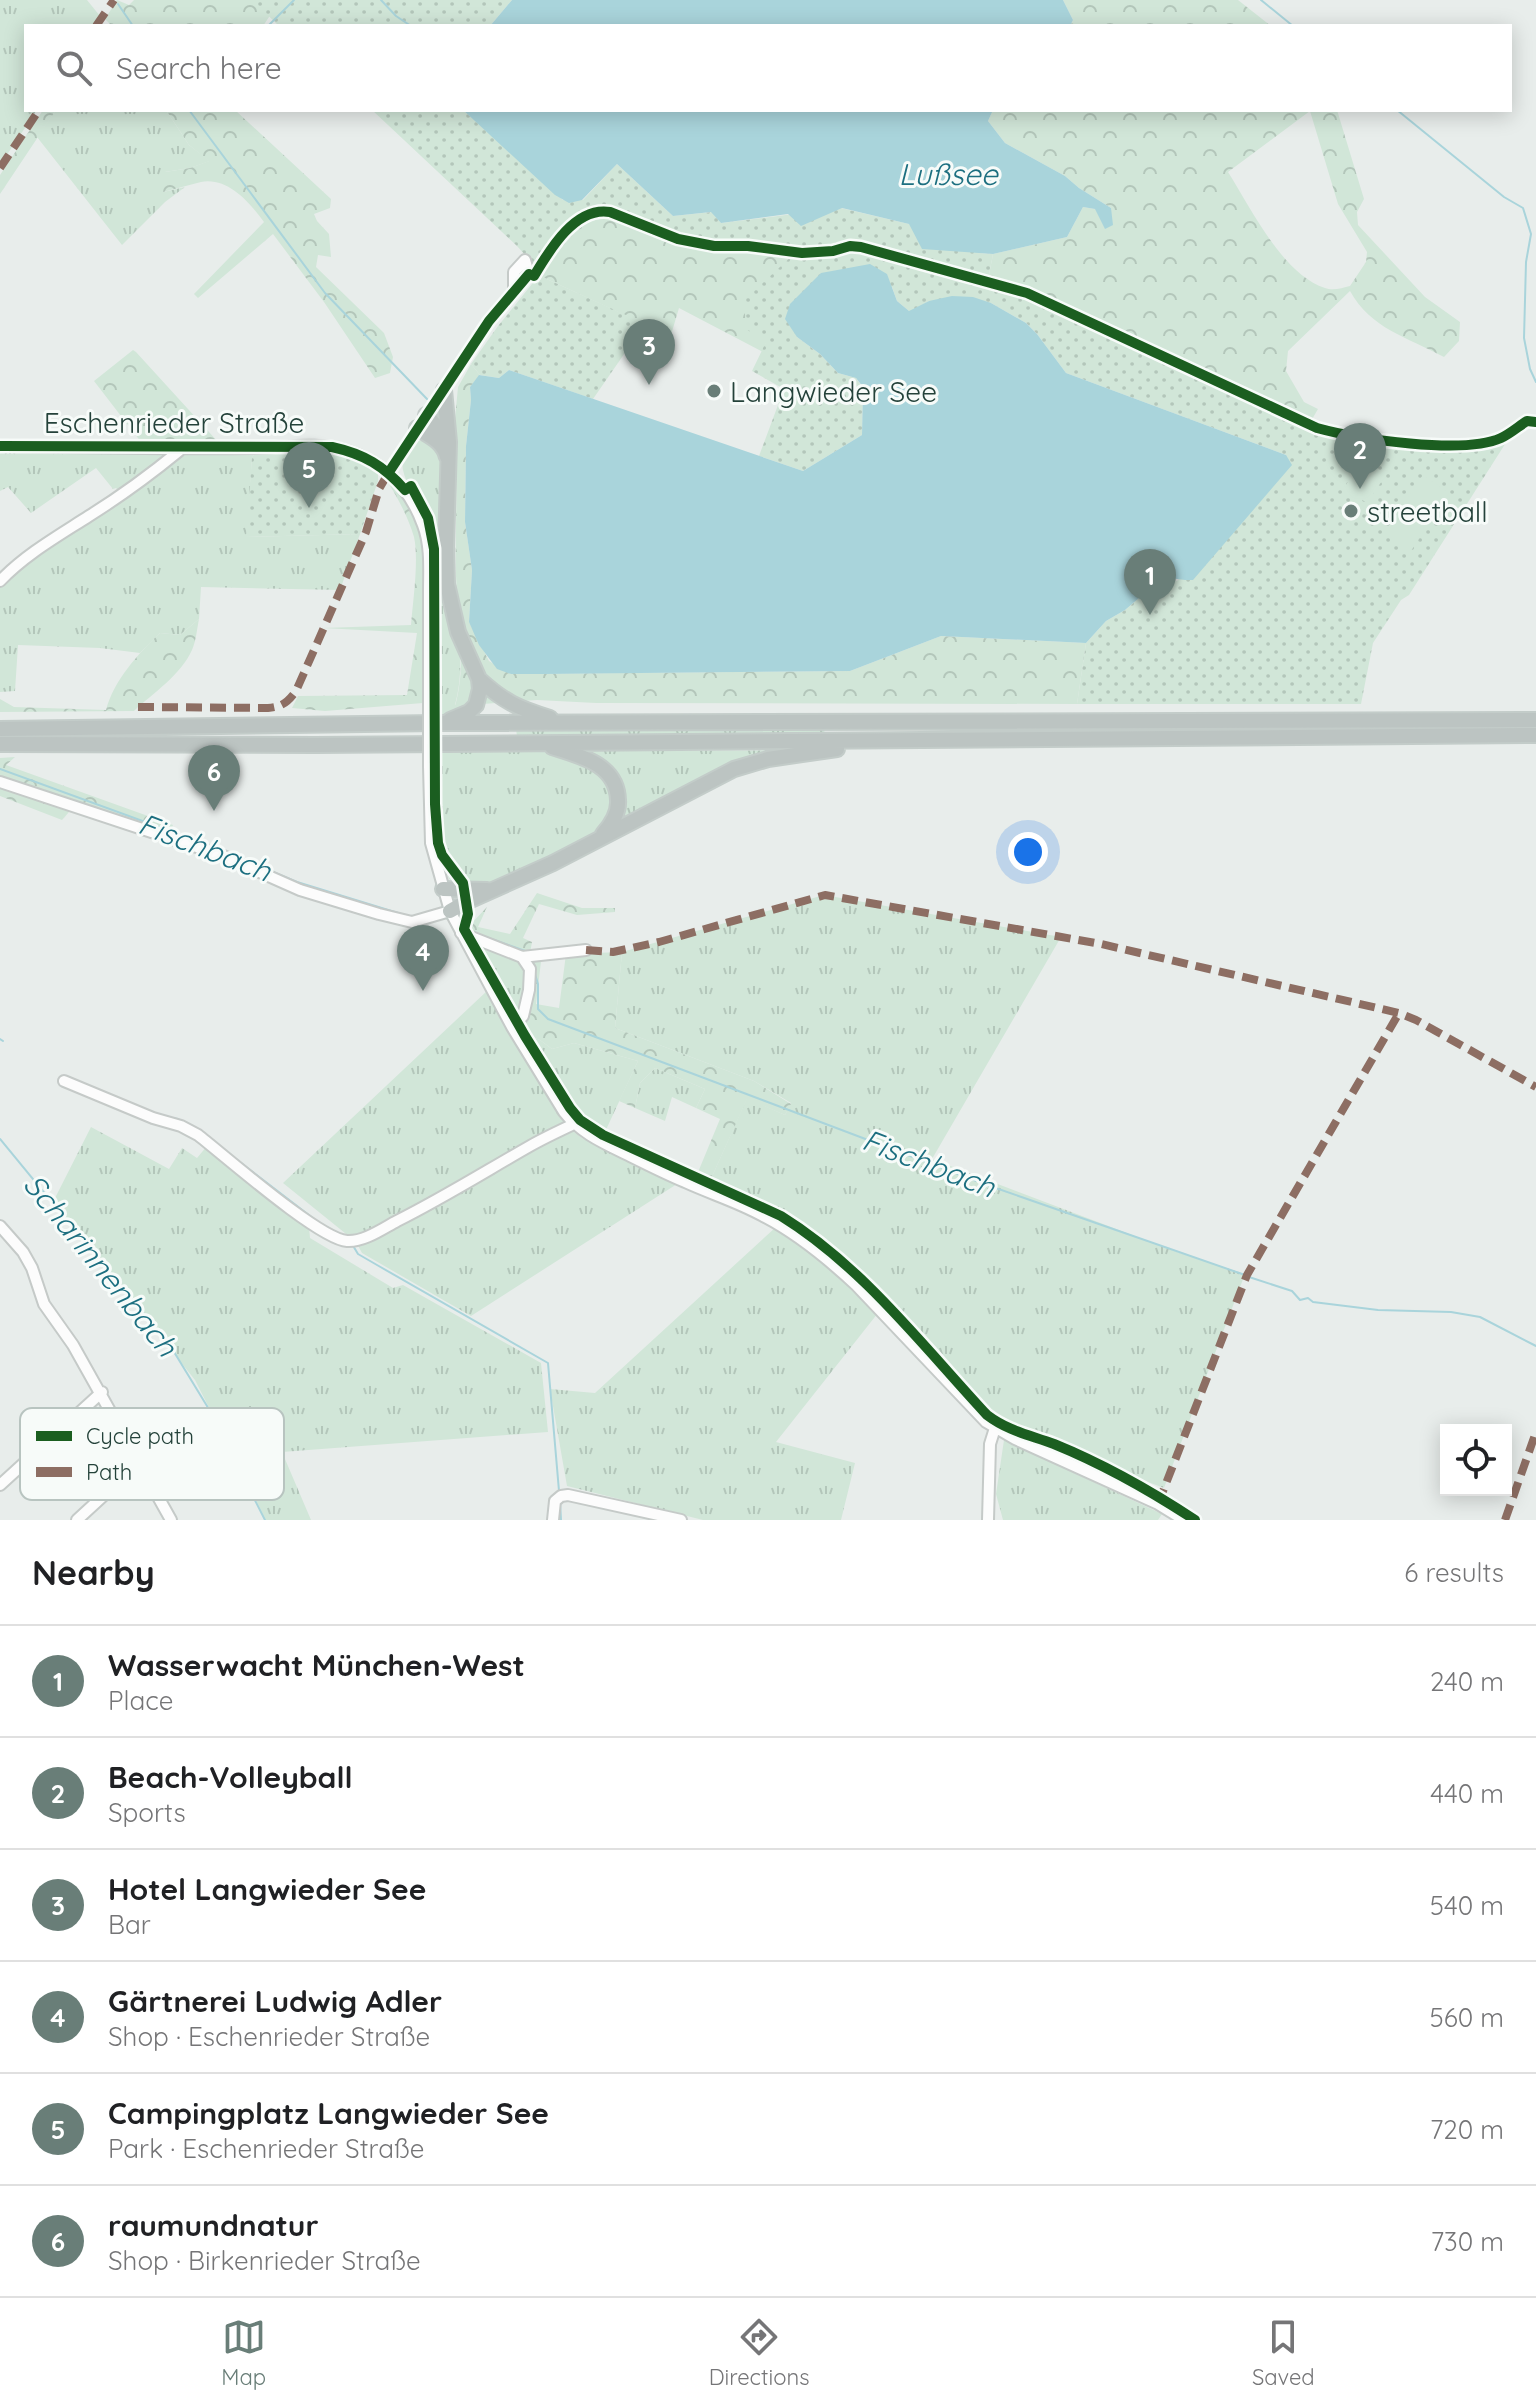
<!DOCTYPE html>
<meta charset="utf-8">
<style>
body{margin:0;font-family:Quicksand,sans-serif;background:#f6f6f6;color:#202124}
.controls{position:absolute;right:24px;bottom:24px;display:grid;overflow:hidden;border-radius:0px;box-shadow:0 4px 20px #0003}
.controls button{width:72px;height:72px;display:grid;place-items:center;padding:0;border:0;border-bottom:2px solid #e0e0e0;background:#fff;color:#202124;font:40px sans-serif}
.you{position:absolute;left:1028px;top:852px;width:28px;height:28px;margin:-20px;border:6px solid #fff;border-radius:50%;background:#1a73e8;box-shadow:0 0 0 12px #1a73e833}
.badge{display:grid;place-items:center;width:52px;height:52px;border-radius:50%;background:#697e78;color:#fff;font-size:26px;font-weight:700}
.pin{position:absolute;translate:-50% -66px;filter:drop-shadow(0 2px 4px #0008)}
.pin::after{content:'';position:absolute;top:42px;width:28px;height:24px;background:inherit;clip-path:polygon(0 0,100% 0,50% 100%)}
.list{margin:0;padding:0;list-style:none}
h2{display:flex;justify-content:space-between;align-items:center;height:104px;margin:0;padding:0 32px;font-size:34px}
h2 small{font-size:26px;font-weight:400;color:#757577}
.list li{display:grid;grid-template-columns:52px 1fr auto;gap:24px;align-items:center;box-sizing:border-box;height:112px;padding:0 32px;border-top:2px solid #e0e0e0}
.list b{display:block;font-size:30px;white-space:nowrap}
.list p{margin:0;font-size:26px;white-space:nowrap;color:#757577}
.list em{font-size:26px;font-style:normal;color:#757577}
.icon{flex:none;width:44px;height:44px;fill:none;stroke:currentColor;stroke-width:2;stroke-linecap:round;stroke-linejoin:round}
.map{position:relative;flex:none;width:1536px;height:1520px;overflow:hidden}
.search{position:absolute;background:#fff;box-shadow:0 4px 20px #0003;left:24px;right:24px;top:24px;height:88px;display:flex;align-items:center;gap:20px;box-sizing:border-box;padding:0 28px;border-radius:0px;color:#757577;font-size:30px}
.sheet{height:776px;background:#fff}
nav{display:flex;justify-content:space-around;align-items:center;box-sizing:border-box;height:112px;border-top:2px solid #e0e0e0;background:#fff;font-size:22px;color:#757577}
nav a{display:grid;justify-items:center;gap:4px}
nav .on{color:#697e78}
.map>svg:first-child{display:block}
.grass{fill:url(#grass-tufts)}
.forest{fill:url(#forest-crowns);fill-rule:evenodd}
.park{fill:url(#park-dots)}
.pitch{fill:#d1e6d8}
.water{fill:#a9d4db}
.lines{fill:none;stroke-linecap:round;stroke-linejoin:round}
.stream{stroke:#a9d4db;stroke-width:2}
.minor-casing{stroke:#c5cac8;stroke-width:14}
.highway-casing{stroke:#c3ccc9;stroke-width:18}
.minor{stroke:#fcfcfc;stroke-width:10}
.highway{stroke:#bcc4c2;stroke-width:14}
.minor-bridge-casing{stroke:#c5cac8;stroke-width:14;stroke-linecap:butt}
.minor-bridge{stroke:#fcfcfc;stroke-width:10}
.quiet{stroke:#8d6e63;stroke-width:8;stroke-dasharray:16 8;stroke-linecap:butt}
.cycleway-casing{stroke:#f7fbf9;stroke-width:15}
.cycleway{stroke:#1b5e20;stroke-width:10}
.poi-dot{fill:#697e78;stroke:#f7fbf9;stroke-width:3}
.labels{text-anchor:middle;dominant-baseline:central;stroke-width:6;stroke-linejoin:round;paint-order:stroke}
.poi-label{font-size:28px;fill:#24423a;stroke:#f7fbf9;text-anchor:start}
.street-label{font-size:28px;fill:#24423a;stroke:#f7fbf9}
.water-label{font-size:30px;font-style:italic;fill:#1c6f80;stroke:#f7fbf9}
.key{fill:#f7fbf9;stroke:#b8c4c0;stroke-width:2}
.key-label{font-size:22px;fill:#24423a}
</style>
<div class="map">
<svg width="1536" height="1520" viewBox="0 0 1536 1520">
<defs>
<pattern id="grass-tufts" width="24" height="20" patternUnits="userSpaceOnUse" patternTransform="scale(2)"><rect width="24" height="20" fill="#d1e6d8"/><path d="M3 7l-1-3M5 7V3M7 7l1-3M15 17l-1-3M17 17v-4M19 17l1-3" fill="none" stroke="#b3c6ba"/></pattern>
<pattern id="forest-crowns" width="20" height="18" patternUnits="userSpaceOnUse" patternTransform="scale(2)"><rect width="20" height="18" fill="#d1e6d8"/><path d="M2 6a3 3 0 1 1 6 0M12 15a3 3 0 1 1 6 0" fill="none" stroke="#b3c6ba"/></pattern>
<pattern id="park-dots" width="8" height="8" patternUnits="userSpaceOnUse" patternTransform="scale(2)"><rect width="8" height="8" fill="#d1e6d8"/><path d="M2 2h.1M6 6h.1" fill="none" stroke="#b3c6ba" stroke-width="1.8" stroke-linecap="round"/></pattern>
</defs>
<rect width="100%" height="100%" fill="#e8edeb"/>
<path class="grass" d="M0,0H87L100,16L93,26H26V110H37L0,165Z
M56,110H166L189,145L210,161L190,168L165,172L163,192L185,187L165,202L122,245L37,137Z
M418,441H428L442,450C442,477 441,505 444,532C450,587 470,651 455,705H469L453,714L439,715C428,669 430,620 429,572C429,557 431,537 427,522C420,497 381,461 418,441Z
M0,452H173L121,493L116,488L113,489L96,468L31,513L8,487L0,491Z
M185,452L256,453L252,457L247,537L360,534L340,590L201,587L199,619L180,635L160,633L140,653L100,648L18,645L15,691L0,692V584L16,568Z
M1536,725V729L975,734L974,728Z
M825,726L824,735L517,737L516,728Z
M795,750L743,763L515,878C493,884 470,890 449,879L437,847L434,822L440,752Z
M824,895L1061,937L932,1159L1177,1252L1245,1274L1164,1488L1100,1464L996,1415H991L888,1303L845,1260L812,1233L790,1219L710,1181L747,1098L785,1115L791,1103L754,1081L615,1028L622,952Z
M473,942L521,959C527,978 526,1000 517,1017Z
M488,990L526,1061L570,1129L582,1138L677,1184L471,1316L362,1253L356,1242L283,1183Z
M529,1036L540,1040L552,1049L574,1043L638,1061L604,1134L584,1120L573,1107Z
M655,1068L705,1089L696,1108L672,1097L665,1121L635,1108L640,1083Z
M91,1127L169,1169L182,1148L197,1158L207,1146L309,1227L310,1238L393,1288L403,1285L541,1363L548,1432L282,1452L311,1520H266L195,1380L53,1202Z
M776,1227L816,1253L878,1313L776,1442L855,1463L841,1520H703L567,1486L550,1389L595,1393Z
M1004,1440L1162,1514L1158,1520H1003L996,1494Z"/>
<path class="forest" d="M117,0L129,5L134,0H289L271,14L263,26H112L105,19Z
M1063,0H1238L1271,26H1070L1073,20Z
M43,110H56L0,194V175Z
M166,110H235L331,199L330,208L314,214L317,221L329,234L331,257L318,255L316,267L384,333L393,357L390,373L375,378L324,302L273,234L198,298L194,294L264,222C250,203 228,177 201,182C188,185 176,189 163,192L146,182L165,172L190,168L209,161L189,145Z
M993,110H1337L1364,199L1357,212L1358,225L1425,297L1460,322L1459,341L1444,357C1407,337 1371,329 1350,291L1288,351L1286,371L1304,402L1318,409L1311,421L1029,290L988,280L993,254L1067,237L1083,207L1095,209L1111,208L1079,188L1065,176L1005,143L988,121ZM1310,111L1338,204L1367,252L1366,262L1350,286C1342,288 1333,291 1325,288C1282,274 1251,208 1228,172Z
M601,216L664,241L711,250L794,255L763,352L679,308L668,345L646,341L638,334L627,316L538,275L575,232Z
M133,350L136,352L219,443L141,442L94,381Z
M471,364L480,375L470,387L471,400L466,446L465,522L472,570L469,622L489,661L511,674L850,671L941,636L1086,643L1077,704L596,703L537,700L455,706C467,663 458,620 456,576C454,525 461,471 450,421L455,419L458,387Z
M387,481C409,486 422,533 425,553L423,703L325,711L292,708L298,696L407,695L417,633L323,628L411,625C413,600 419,560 414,537C408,517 398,498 387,481Z
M199,619C197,629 196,641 192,650C181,675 153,693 134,711L0,712V699L14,707L106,710C114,680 138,654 160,633L180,635Z
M15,757L6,765L173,825L169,835L76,804L62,820L0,796V758Z
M537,893L582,908H615V912L577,915L539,904L523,938L532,942L530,953H542L536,1004L559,1008L566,954L622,952L615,1028L754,1081L791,1104L785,1115L747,1099L710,1181L696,1177L720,1119L696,1108L705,1089L655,1068L640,1083L635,1108L619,1101L638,1061L574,1043L552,1049L540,1040L529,1036L524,1027L530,990L523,954L472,936L469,926L487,907L478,927L510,934Z"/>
<path class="park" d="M252,0H512L490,26H279Z
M372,110H463L563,200H583L617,164L673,216L712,212L721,223L841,208L909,224L979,253L993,254L987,285L1025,296L1317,431C1369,444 1422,449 1477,446C1487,446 1496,441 1507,441L1409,595L1401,600L1373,643L1361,704H1077L1086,643L1106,621L1125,610L1139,598L1150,577L1160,576L1177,581L1286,455L1066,373L1037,334L1026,323L991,303L929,301L910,312L897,301L892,287L797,337L820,354L838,373L856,378L863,388L862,435L803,471L759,456L784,389L752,371L766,342L746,329L744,300L793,255L711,250L664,241L602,217L575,232L538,275L628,316L638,334L593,399L509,370L499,378L480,375L471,364L498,326L532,284L536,267L517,246Z
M320,450L353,458L378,474V481L360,534L246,537L252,457L256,453Z"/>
<path class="pitch" d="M1362,460L1386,475L1367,503L1344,488Z
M1423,475L1449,493L1411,551L1384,533Z"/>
<path class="water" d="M512,0H1063L1073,20L1070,26H490Z
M463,110H993L988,121L1005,143L1065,176L1079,188L1111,208L1113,225L1105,229L1095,209L1083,207L1067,237L993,254L922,249L909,224L842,208L801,226L788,214L721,223L711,212L673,216L617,164L582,200L569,203L555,195Z
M870,264L887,274L897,301L909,311L929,301L952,296L973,297L991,303L1026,323L1037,334L1066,373L1286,455L1292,465L1193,580C1178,581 1165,575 1151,577L1139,598L1125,610L1106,621L1086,643L941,636L850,671L542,674H511L497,669L479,645L469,622L472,570L465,522L466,446L471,400L470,387L479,375L499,378L509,370L803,471L862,435L863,387L856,378L838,373L820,354L797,337L785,319L790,304L821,273Z"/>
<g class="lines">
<path class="stream" d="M381,0L396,16L411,26
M1261,0L1293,26
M118,4L133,26
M268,26L294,0
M189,110L325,293L427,399
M1397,110L1504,197L1523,208L1531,234L1526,262L1524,338L1530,369L1536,382
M0,769L211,846
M254,864L297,882L411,917
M483,936L525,951
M535,974L538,984V1009L548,1019L987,1185L1245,1275
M0,1039L3,1041
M68,1077L101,1091
M166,1117L178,1119L183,1122
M0,1139L171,1347L207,1406L265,1520
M224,1150L314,1219
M327,1227L345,1237
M352,1244L358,1254L377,1265L548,1363L559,1491
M1249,1277L1292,1291L1300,1300L1308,1298L1313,1302L1378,1310L1451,1312L1480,1317L1536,1346
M560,1502L561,1520"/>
<g class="minor-casing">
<path id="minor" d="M0,446C84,447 167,449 251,448C282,448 318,441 348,451C385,463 410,489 423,525C431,546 429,570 429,592C429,629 429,665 429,702
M389,472L489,321L529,274L525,260L514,272V291
M0,581C26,554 58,536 89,516C121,496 151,474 179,451L180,447
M429,766L431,843L450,911L512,1027L564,1112C581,1134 606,1144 630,1156C648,1165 666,1174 685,1182C711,1194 738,1202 763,1216C798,1234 827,1258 856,1285L986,1422L1015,1439L1158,1504L1184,1520
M0,782L221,855L300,890L379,914L412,922L450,911
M461,933L522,957L530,969L529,990L523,1016L512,1027
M522,957L586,950
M64,1081L153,1118L181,1126L198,1135C225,1156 319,1239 347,1241C364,1242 382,1229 397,1221C443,1198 486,1171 530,1146C544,1138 559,1131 574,1124
M0,1226L23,1252L32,1268L44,1304L73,1345L171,1520
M0,1485L102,1392
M77,1520L140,1462
M553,1520L555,1501L561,1496L568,1495L681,1520
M988,1520L990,1444L995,1428"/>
</g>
<g class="highway-casing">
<path id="highway" d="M444,390L449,442L446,547L447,584L458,632L479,679L480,689L476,705L469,712L450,720
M426,415L447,438
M417,428C429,436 443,441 447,457
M479,679C504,702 518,708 550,718
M0,729L438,723L1536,720
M0,744L315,745L1536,735
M552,747C580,756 617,764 618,800C619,813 612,824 603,834
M443,889L487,890
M450,911L466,902L553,863L734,769L768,759L837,749"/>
</g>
<use href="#minor" class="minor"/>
<use href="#highway" class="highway"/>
<g class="minor-bridge-casing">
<path id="minor-bridge" d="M429,702V766"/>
</g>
<use href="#minor-bridge" class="minor-bridge"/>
<path class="quiet" d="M96,26L114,0
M0,168L39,110
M138,707L268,708C282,707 288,702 296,691L366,532L379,489L389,472
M586,950L613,952L659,942L825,895L1101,944L1399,1013L1416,1020L1536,1087
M1158,1504L1247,1275L1399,1013
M1505,1520L1536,1432"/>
<g class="cycleway-casing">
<path id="cycleway" d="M534,276C549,251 575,206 610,212L678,239L714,246H748L802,253L833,251L850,246L861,247L1027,293L1317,428C1357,439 1464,455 1501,438C1510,434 1519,426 1527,421L1536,422
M0,446L332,447C364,454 384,466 405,490L411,486L428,518L434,549L435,804L438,843L442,855L463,883L468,914L464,929L525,1036L570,1108L580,1120L603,1135L781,1216C862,1266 922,1345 987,1415C1008,1431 1030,1435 1054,1444C1103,1464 1151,1491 1195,1520
M389,472L489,321L529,274"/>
</g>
<use href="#cycleway" class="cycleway"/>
</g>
<g class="poi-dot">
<circle cx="714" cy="391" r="8"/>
<circle cx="1351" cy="511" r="8"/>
</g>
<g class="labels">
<g class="poi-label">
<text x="730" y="391">Langwieder See</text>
<text x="1367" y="511">streetball</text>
</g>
<g class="street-label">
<text x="174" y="422">Eschenrieder Straße</text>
</g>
<g class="water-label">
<text x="948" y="174">Lußsee</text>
<text transform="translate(205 847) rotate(21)">Fischbach</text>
<text transform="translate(929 1163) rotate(21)">Fischbach</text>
<text transform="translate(101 1265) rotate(51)">Scharinnenbach</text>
</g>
</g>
<rect x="20" y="1408" width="264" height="92" rx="12" class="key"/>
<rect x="36" y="1431" width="36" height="10" fill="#1b5e20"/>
<rect x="36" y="1467" width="36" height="10" fill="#8d6e63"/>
<g class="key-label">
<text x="86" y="1444">Cycle path</text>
<text x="86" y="1480">Path</text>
</g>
</svg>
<div class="controls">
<button><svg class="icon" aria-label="locate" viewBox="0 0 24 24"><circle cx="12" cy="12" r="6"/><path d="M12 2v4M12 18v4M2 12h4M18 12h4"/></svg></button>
</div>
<div class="you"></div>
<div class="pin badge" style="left:1150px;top:615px">1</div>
<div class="pin badge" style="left:1360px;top:489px">2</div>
<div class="pin badge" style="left:649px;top:385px">3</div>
<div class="pin badge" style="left:423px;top:991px">4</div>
<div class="pin badge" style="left:309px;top:508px">5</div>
<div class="pin badge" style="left:214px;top:811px">6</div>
<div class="search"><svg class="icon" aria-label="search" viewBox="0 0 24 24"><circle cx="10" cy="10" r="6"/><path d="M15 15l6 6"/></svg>Search here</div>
</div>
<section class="sheet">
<h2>Nearby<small>6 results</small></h2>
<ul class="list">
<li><span class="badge">1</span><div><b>Wasserwacht München-West</b><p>Place</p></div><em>240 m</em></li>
<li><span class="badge">2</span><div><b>Beach-Volleyball</b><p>Sports</p></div><em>440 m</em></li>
<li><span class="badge">3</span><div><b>Hotel Langwieder See</b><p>Bar</p></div><em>540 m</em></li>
<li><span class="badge">4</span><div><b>Gärtnerei Ludwig Adler</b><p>Shop · Eschenrieder Straße</p></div><em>560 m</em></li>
<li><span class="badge">5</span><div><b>Campingplatz Langwieder See</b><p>Park · Eschenrieder Straße</p></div><em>720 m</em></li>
<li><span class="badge">6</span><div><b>raumundnatur</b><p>Shop · Birkenrieder Straße</p></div><em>730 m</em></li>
</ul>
</section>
<nav>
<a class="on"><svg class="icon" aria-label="map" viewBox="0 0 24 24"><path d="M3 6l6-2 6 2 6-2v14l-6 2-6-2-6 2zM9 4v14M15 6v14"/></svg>Map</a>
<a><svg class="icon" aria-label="directions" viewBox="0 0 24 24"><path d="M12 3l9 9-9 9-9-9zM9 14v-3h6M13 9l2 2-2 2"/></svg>Directions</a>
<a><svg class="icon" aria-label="saved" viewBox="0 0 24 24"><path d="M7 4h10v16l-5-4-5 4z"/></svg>Saved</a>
</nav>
